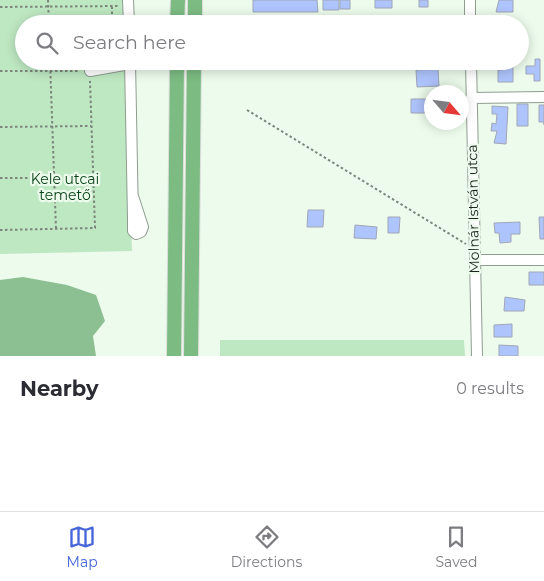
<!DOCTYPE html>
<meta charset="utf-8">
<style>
body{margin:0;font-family:Montserrat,sans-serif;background:#f7f7f7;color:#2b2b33}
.compass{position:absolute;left:424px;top:85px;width:45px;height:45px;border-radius:50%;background:#fff;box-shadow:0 2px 12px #0003;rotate:118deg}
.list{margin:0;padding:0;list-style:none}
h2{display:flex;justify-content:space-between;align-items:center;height:65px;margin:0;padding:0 20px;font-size:21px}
h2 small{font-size:16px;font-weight:400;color:#7c7c81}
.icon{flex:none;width:28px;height:28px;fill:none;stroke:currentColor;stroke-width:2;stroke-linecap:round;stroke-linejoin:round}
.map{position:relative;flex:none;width:544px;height:356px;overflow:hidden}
.search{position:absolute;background:#fff;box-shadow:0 2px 12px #0003;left:15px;right:15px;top:15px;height:55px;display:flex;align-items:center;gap:12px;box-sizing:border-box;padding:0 18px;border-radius:28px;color:#7c7c81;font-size:19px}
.sheet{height:155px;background:#fff}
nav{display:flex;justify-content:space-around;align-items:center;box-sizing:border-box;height:70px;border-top:1px solid #e1e1e2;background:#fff;font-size:14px;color:#7c7c81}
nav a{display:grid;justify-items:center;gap:2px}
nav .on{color:#4565d8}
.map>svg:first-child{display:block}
.green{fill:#bee8c2}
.water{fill:#8cbf91}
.building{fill:#aec4fc;stroke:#a0a6b7}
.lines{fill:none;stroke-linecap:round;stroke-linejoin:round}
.minor-casing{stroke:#8f9d90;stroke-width:12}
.highway-casing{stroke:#dbdcdb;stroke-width:16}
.path{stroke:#7c867c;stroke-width:2;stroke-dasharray:2.5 2.5;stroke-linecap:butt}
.minor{stroke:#fff;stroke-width:10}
.highway{stroke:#7cbc83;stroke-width:14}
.labels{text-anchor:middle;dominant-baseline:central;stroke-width:4.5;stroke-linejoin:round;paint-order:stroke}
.park-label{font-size:14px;fill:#0a4318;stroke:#ecfbec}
.street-label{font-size:14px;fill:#1d221d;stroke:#ecfbec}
</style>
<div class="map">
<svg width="544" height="356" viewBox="0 0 544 356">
<rect width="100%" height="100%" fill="#ecfbec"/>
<path class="green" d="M0,0H123V24H24V61H125L132,251L0,254Z
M220,340H464L465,356H220Z"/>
<path class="water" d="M23,277L67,285L96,295L105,321L93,336L96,356H0V280Z"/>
<path class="building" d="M253,0H317L318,12H253Z
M323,0H339V10H323Z
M340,0H350V9H340Z
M375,0H392V8H375Z
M419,0H428V7H419Z
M499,0H513V12H496Z
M489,21L509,22V24H489Z
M535,59H540V81H534V74H526V66H535Z
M241,61H319V67H241Z
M502,61H513V82H498V70H502Z
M438,69L439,86L417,87L416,70Z
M411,99H432V113H411Z
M517,104H528V126H517Z
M539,105H544V125V122H539Z
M492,106L508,107L506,144L494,143L497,131H491L492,123L496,124L497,114H492Z
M308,210H324L323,227H307Z
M388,217H400L399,233H388Z
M539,217H544V239H540Z
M520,222V234H511V242L500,243L499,233H495L494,223Z
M355,225L377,227L376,239L354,238Z
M529,272H544V285H529Z
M505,297L525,300L524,311H504Z
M512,324V337H494V325Z
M499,345L518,346V356H499Z"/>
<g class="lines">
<g class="minor-casing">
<path id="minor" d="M128,0L129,24
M470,0V24
M130,61L133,219V231L136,234L141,232L143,227L133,196
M471,61L477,356
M90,71L130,64
M471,98L544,97
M475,260H544"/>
</g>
<g class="highway-casing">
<path id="highway" d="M177,24L178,0
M195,24V0
M174,356L177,61
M191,356L194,61"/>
</g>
<path class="path" d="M48,0L49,24
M0,7L118,6
M112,24V7
M50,61L56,229
M0,71H80
M247,110L466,244
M0,127L91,126
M0,178H53
M0,230L95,228L90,81"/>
<use href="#minor" class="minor"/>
<use href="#highway" class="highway"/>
</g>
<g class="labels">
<g class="park-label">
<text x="65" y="179">Kele utcai<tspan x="65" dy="16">temető</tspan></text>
</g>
<g class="street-label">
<text transform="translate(473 209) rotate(-91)">Molnár István utca</text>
</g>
</g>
</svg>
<svg class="compass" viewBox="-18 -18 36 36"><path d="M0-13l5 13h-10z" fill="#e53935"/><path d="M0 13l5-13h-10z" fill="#7c7c81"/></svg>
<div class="search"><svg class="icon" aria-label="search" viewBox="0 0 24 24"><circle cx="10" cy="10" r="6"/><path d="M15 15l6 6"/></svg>Search here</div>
</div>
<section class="sheet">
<h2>Nearby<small>0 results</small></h2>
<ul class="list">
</ul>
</section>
<nav>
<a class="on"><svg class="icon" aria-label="map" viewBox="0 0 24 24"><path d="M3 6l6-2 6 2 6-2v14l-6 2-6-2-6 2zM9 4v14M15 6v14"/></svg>Map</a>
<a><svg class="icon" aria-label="directions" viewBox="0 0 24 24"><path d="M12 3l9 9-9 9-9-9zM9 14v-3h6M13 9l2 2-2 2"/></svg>Directions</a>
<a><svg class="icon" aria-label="saved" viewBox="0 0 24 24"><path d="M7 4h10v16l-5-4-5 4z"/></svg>Saved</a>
</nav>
